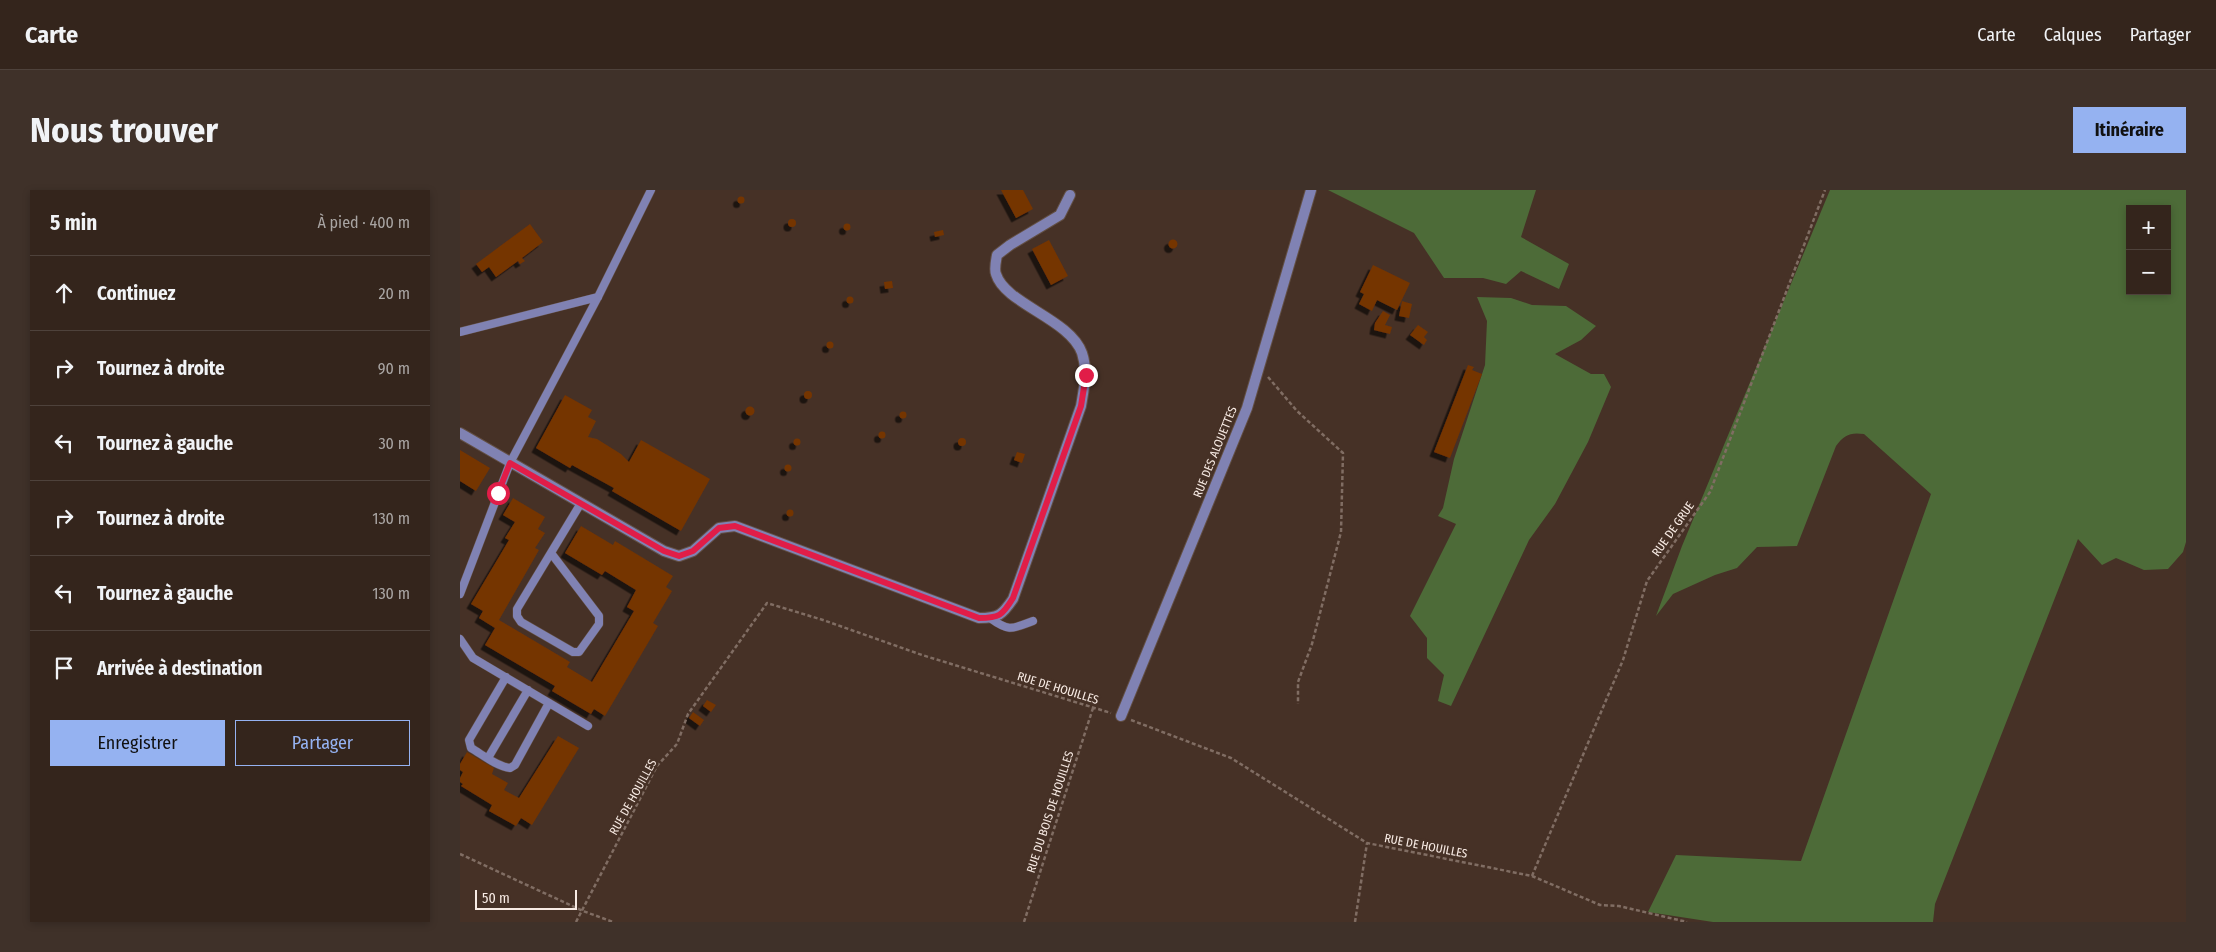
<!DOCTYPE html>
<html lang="fr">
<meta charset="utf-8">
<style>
body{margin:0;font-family:"Fira Sans Condensed",sans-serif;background:#3f3129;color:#f1f3f6}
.controls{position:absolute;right:15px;top:15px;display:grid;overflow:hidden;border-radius:0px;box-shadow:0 2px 8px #0003}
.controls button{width:45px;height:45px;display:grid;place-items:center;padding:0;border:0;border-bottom:1px solid #4e423b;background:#34251c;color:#f1f3f6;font:25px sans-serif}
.scale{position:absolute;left:15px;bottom:12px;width:102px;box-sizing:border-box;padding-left:5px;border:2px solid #f8ebe4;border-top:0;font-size:14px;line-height:18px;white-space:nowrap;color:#f8ebe4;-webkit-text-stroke:4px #463126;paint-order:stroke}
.stop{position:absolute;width:15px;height:15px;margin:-11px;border:4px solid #e11d48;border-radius:50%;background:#fff}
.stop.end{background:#e11d48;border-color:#fff;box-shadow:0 1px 5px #0008}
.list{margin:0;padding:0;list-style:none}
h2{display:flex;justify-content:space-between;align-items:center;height:65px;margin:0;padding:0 20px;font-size:21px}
h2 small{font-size:16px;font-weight:400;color:#a9a5a3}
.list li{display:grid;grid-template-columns:32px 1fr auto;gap:15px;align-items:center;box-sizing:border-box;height:75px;padding:0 20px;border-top:1px solid #4e423b}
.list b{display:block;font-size:19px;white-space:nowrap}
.list em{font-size:16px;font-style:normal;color:#a9a5a3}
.actions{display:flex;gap:10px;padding:15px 20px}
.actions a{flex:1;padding:11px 0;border:1px solid #95b2f1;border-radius:0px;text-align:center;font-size:18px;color:#95b2f1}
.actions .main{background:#95b2f1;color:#111}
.icon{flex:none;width:28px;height:28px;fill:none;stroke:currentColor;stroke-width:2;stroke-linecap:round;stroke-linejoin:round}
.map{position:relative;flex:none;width:1726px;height:732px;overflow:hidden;border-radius:0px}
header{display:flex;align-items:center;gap:30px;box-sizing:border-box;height:70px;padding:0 25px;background:#34251c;border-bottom:1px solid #4e423b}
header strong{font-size:24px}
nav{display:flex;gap:28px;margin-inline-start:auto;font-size:18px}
.intro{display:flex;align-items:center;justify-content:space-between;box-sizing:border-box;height:120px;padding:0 30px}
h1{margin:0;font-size:35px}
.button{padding:12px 22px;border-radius:0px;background:#95b2f1;color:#111;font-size:18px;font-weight:700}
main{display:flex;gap:30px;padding:0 30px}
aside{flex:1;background:#34251c;border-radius:0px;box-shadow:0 2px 8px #0003}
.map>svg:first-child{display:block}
.green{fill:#4d6b38;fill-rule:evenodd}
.building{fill:#753403;filter:url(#shadow)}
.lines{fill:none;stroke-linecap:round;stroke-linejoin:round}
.service-casing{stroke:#624f44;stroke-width:9}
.minor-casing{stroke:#624f44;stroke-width:12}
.path{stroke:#806d63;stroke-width:2.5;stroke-dasharray:4 2.5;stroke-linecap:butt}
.service{stroke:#8082b3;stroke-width:8}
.minor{stroke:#8082b3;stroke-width:10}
.route{stroke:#e11d48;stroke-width:6}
.labels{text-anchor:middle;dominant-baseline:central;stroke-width:5;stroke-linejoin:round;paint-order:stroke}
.street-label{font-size:12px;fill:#f8ebe4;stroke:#463126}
</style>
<header>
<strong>Carte</strong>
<nav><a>Carte</a><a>Calques</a><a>Partager</a></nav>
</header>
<div class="intro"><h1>Nous trouver</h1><a class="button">Itinéraire</a></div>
<main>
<aside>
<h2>5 min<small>À pied · 400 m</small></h2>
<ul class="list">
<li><svg class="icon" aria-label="ahead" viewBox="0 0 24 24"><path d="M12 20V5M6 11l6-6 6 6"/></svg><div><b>Continuez</b></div><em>20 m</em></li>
<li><svg class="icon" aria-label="right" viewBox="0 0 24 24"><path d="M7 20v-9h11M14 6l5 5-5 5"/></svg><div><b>Tournez à droite</b></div><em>90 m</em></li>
<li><svg class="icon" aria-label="left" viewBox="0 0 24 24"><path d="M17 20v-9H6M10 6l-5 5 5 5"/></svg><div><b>Tournez à gauche</b></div><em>30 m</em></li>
<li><svg class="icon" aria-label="right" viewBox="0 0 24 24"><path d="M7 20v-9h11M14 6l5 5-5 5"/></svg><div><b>Tournez à droite</b></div><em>130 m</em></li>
<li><svg class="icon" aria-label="left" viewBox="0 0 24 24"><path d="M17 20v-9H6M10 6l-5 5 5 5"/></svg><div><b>Tournez à gauche</b></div><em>130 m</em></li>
<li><svg class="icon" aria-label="arrive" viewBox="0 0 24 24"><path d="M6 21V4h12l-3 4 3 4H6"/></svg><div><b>Arrivée à destination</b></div></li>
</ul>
<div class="actions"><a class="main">Enregistrer</a><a>Partager</a></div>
</aside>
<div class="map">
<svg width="1726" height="732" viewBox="0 0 1726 732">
<defs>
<filter id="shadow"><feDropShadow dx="-4.5" dy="4.5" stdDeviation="0" flood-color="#0009"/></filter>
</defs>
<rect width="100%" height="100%" fill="#463126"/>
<path class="green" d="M868,0H1076L1061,47L1109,74L1099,99L1061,81L1046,94L1023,88H984L954,43Z
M1370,0H1726V352L1723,362L1708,379L1684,380L1656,368L1642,375L1618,349L1475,714L1473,732H1253L1188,722L1216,665L1341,671L1471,304L1404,244C1390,242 1384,245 1376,256L1337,356L1297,357L1277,378L1255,385L1213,404L1196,426L1222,356ZM1670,19H1707V101H1670Z
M1017,107L1051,108L1072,115L1106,116L1136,136L1121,150L1095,164L1131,184H1144L1151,197L1128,252L1095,314L1069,350L991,516L978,511L984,485L967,468V448L950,426L996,334L978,326L983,318L994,269L1025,175L1027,131Z"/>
<path class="building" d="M541,0H563L573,19L556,28Z
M277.5 10a3.5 3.5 0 1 1 7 0a3.5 3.5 0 1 1-7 0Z
M328 33a4 4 0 1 1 8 0a4 4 0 1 1-8 0Z
M383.5 37a3.5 3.5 0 1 1 7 0a3.5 3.5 0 1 1-7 0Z
M70,34L83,52L62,68L65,71L60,74L58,71L36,87L29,77L22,82L16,74Z
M483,40L484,45L475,47L474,42Z
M708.5 54a4.5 4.5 0 1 1 9 0a4.5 4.5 0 1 1-9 0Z
M589,50L608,86L591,95L572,59Z
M913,75L950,93L937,120L917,110L912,121L899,114L904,104L900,102Z
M432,91L433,98L425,99L424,92Z
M386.5 110a3.5 3.5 0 1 1 7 0a3.5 3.5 0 1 1-7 0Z
M942,111L952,114L949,128L939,126Z
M923,121L930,125L925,135L932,137L930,144L914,140L915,133Z
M958,135L968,142L964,147L967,150L964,155L950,145Z
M366.5 155a3.5 3.5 0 1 1 7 0a3.5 3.5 0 1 1-7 0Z
M1008,175L1014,177L1012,180L1022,184L990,268L974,262Z
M344 205a4 4 0 1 1 8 0a4 4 0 1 1-8 0Z
M105,205L132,220L128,227L136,231L128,247L137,249L161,264L169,272L181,250L250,289L221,341L152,301L154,298L112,275L110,278L76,258Z
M285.5 221a4.5 4.5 0 1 1 9 0a4.5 4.5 0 1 1-9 0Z
M439.5 225a3.5 3.5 0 1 1 7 0a3.5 3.5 0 1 1-7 0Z
M418.5 245a3.5 3.5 0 1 1 7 0a3.5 3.5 0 1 1-7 0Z
M498 252a4 4 0 1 1 8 0a4 4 0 1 1-8 0Z
M333.5 252a3.5 3.5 0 1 1 7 0a3.5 3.5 0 1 1-7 0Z
M0,260L30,278L16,301L0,291Z
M557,262L565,264L562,273L554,270Z
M324.5 278a3.5 3.5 0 1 1 7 0a3.5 3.5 0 1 1-7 0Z
M53,308L85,327L78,339L85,343L75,358L79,360L39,430L110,472L107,477L132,492L174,421L167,417L176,400L145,381L142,385L105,363L121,336L153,355L155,351L213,386L206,397L212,401L193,433L198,436L145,526L134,519L131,524L92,501L95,496L25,455L35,438L19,428L23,421L11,414L49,350L45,348L55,332L43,325Z
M326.5 323a3.5 3.5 0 1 1 7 0a3.5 3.5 0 1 1-7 0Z
M247,510L256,515L251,522L243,516Z
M233,522L244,530L240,536L229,528Z
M98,546L119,558L72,635L61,628L56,636L29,621L32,615L1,596L3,594L0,592V588L3,582L0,580V574L7,562L34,578L32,584L48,593L44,600L59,608Z"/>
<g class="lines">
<g class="service-casing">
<path id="service" d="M0,142L138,107
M91,363L139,426V434L119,462H113L61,432L57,426V419L121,313
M0,404L50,273L138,107L191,0
M530,428C549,442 552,439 573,431
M0,449L13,468L128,536
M46,487L9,550L11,558C23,565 36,576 50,578L55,575L89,513
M28,568L68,500"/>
</g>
<g class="minor-casing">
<path id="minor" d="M0,243L204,361L219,366L233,361L259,338L275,336L519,428C539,428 542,425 553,409L621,216C624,198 628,181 622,163C610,129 545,114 536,84C534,79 536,71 537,65L550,55L600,25L610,5
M661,526L787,218L851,0"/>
</g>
<path class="path" d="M808,187L837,221L883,263L881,342L852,454L838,492V514
M671,530L771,568L907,653L1072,686L1140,715L1159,716L1227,732
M0,664L123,721L153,732
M1072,686L1163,470L1187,391L1250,302L1365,0
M116,732L197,576L217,554L228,524L307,413L363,430L462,465L651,523
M564,732L633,518
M895,732L907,653"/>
<use href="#service" class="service"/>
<use href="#minor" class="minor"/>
</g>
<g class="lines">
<path class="route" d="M38,303L50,273L204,361L219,366L233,361L259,338L275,336L519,428C539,428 542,426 553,408L621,216L626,185"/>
</g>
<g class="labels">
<g class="street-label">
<text transform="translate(755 262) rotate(-68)">RUE DES ALOUETTES</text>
<text transform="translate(1213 339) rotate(-55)">RUE DE GRUE</text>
<text transform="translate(598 498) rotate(17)">RUE DE HOUILLES</text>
<text transform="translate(173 607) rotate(-61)">RUE DE HOUILLES</text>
<text transform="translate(590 622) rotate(-72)">RUE DU BOIS DE HOUILLES</text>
<text transform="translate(966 656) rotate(11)">RUE DE HOUILLES</text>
</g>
</g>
</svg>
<div class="controls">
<button>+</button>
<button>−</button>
</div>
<div class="scale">50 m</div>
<div class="stop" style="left:38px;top:303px"></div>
<div class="stop end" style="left:626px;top:185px"></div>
</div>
</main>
